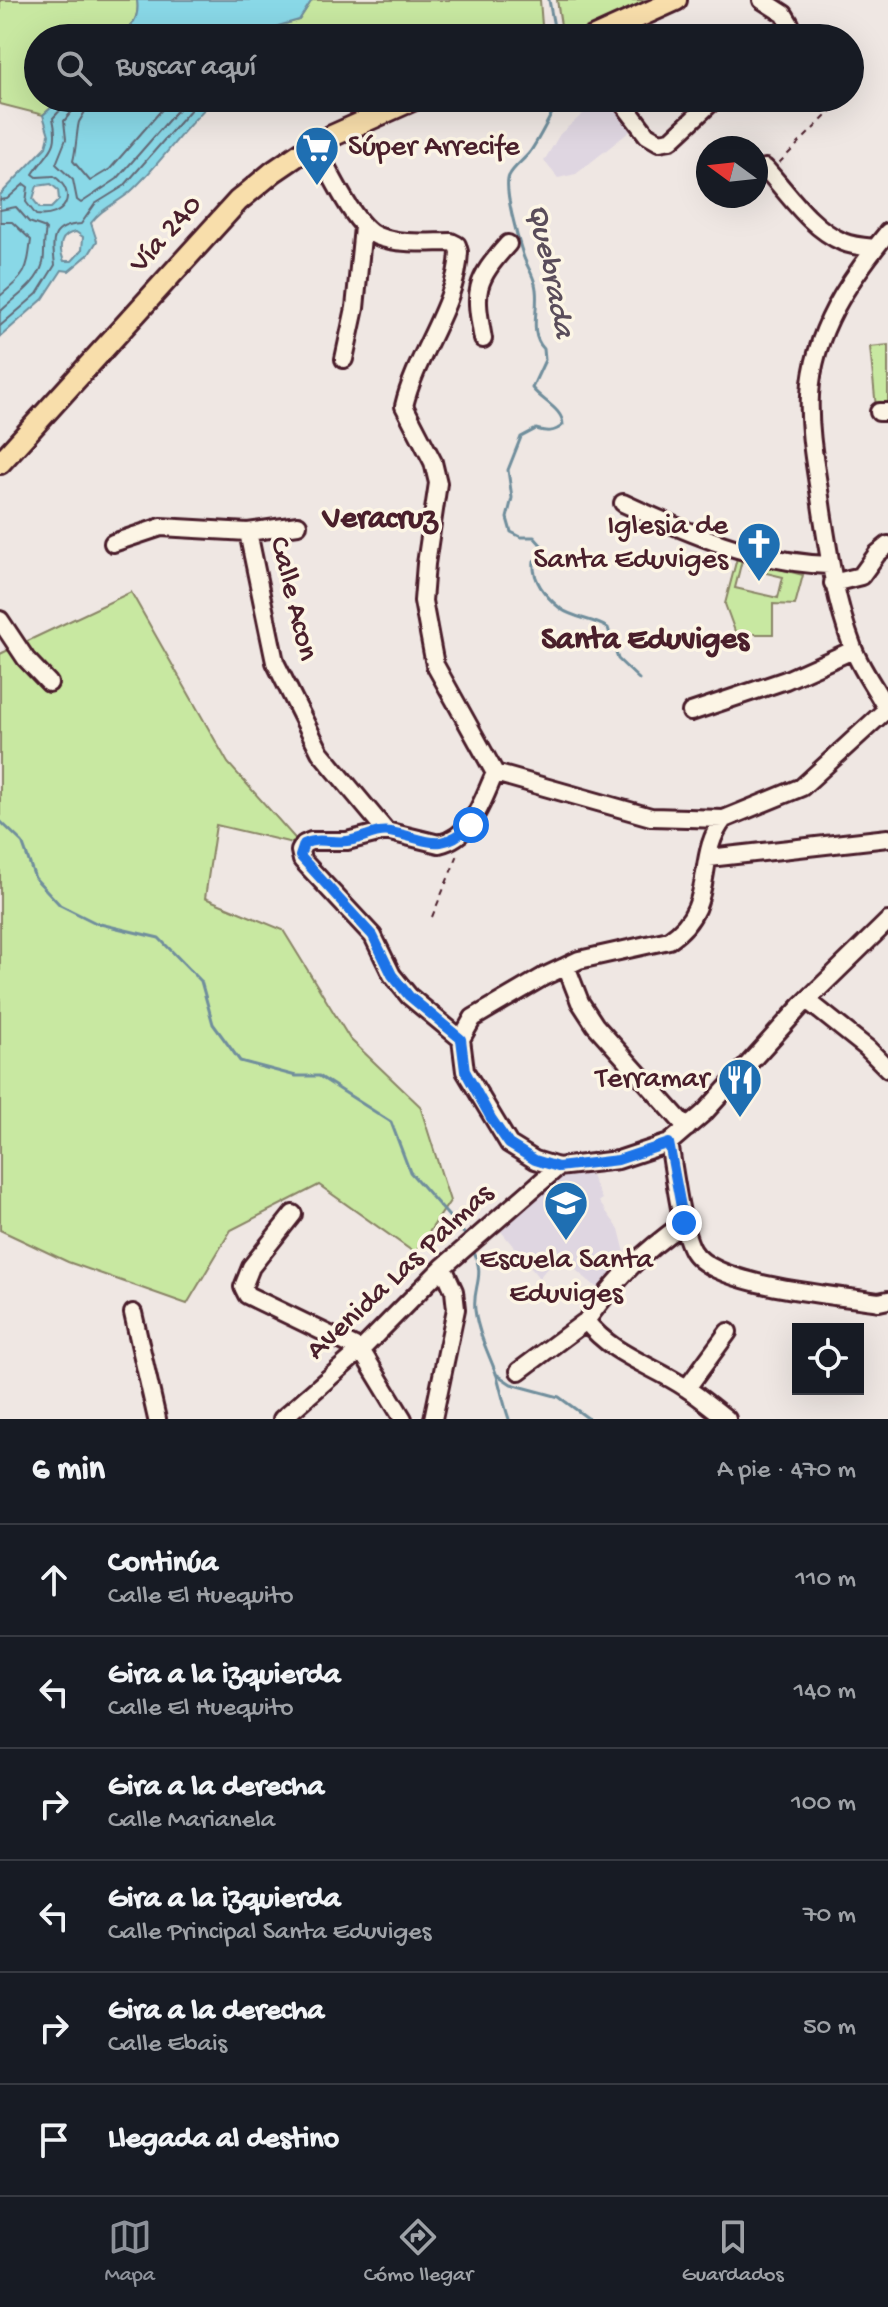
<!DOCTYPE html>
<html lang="es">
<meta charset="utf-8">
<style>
body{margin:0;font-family:"Gochi Hand",sans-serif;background:#20242c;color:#f1f3f6}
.controls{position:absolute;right:24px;bottom:24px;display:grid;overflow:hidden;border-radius:0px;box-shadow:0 8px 32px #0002}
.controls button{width:72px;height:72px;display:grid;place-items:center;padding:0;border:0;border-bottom:2px solid #363941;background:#171b24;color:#f1f3f6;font:40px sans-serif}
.compass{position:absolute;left:696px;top:136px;width:72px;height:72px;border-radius:50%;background:#171b24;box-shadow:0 8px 32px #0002;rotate:285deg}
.stop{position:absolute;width:24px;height:24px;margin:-18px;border:6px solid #1a73e8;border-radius:50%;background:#fff}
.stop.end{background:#1a73e8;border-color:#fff;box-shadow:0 2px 8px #0008}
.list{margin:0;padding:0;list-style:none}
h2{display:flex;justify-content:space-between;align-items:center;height:104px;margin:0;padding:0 32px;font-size:34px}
h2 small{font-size:26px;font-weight:400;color:#9ea1a6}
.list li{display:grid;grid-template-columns:52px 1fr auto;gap:24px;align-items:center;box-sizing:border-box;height:112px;padding:0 32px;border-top:2px solid #363941}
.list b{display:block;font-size:30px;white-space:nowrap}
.list p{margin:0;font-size:26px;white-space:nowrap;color:#9ea1a6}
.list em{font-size:26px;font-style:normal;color:#9ea1a6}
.icon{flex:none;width:44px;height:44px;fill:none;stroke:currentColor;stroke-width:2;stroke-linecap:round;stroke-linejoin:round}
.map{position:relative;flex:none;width:888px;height:1419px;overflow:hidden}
.search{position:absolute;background:#171b24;box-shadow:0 8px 32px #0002;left:24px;right:24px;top:24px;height:88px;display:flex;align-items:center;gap:20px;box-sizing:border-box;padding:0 28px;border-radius:44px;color:#9ea1a6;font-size:30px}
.sheet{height:776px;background:#171b24}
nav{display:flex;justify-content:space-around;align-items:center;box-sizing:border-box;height:112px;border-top:2px solid #363941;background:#171b24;font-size:22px;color:#9ea1a6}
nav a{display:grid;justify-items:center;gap:4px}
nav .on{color:#8c9099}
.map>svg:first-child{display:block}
.built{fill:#dfd6e1}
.green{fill:#c8e8a1;stroke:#898466;stroke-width:2}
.water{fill:#89d8e7;stroke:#708e9c;stroke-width:2;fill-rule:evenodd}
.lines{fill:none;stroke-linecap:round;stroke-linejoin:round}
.shore{stroke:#636976;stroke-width:2}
.stream{stroke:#708e9c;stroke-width:3}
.minor-casing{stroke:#4a1f2b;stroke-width:22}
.major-casing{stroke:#4a1f2b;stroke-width:26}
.path{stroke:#4a1f2b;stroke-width:2;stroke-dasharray:6 6;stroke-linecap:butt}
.minor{stroke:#fcf5e5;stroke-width:16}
.major{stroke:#f8deab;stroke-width:20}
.route{stroke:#1a73e8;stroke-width:10}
.labels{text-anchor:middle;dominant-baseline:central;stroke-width:7;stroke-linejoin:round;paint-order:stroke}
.poi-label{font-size:30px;fill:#4a1f2b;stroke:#fcf5e5;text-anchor:end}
.street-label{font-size:30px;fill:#4a1f2b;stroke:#fcf5e5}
.water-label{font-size:32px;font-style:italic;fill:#5a4d5a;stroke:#fcf5e5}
.neighbourhood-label{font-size:32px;font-weight:bold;fill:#4a1f2b;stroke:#fcf5e5}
</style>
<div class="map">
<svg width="888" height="1419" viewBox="0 0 888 1419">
<rect width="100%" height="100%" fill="#efe7e3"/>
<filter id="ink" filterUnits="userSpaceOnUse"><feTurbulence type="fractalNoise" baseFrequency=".0125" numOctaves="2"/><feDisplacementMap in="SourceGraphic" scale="16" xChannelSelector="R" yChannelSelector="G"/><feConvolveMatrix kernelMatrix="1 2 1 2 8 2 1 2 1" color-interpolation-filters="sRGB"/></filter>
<g filter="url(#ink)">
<path class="built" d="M601,98H609L634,128L576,174L558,178L544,161L560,134Z
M590,1174L602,1199L599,1202L619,1229L627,1261L601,1291L558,1255L539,1278L500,1230L554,1177Z"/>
<path class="green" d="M0,0H137C140,18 132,26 119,38H38V98H62L43,115L0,104Z
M312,0H540L543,38H257L278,26L299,20Z
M557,0H649L568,38H563Z
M888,345V407L876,408L870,347Z
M737,558L742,560L735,588L778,598L783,577L750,569L752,562L803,575L795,605L773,604V634H736L725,604Z
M131,592L228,763L301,845L216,825L205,898L283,930L350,1039L420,1106L450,1201L415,1253L319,1185L231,1230L187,1304L68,1262L0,1230V654Z"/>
<path class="water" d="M137,0H312L299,20L278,26L257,38H119C132,26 140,18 137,0Z
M62,98H216C184,126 162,163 130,192C116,204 102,208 91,223L97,241L89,254L69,271L62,270L43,299L0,337V195L46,147L49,135L43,115ZM51,184L58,190L59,200L51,208H40L33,199L37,186ZM76,232L83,237L82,250L72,261H64C58,247 60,234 76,232Z"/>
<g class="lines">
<path class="shore" d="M76,98L74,109L64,121L66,139L56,164L73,180L77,200L81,203L117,179L188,98
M88,98C88,109 84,113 79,122C77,128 76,151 73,161L90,181L110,169L172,98
M0,200L7,199L24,184L28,187L26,202L36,215C65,219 79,194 54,176L37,177L33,174C49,149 60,150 53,118L65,105L66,98
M0,210L16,207L29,222L43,227L46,230C43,241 45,255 43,263C37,285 15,297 0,312
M0,222H12L31,240C27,273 26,274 0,296
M0,326L37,294L55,265C52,240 50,226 81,224L95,204L124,186L192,108L204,98"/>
<path class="stream" d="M549,0L556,38
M560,98C550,116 541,136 530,152C524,160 513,167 509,176C503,188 518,240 523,255C526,265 533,274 535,284C541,305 527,332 544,349L545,360L532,388C542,401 563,409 563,425C554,433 547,432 536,429L521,437L508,470L512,498L507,518L511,532L521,537H534L542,546L539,557L534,561C532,580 546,597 561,609C573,618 594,619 608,628L618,659L639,679
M0,821L22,842L35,878L60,905L96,923L159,938L201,981L213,1024L240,1061L296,1076H319L391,1122L410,1172L468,1238
M472,1248C487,1278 472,1285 475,1310C478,1334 489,1354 497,1376C501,1390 504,1405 509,1419
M496,1374L511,1384L559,1397L589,1419"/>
<g class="minor-casing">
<path id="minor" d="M762,0L784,14L790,24L785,38
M619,98L647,135L659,142L671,140L716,98
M314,144C328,167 353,226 377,236C399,245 428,242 451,242L457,245L459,252C457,305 416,354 404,406L433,462L438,483L426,564L423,601L435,665L495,773L651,817L724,819L802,787L888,708
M765,168C788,193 810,228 843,242C852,246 865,247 875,248
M888,232C849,280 813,332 810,395C808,433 817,473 822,511C829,557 836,603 853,648C861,670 878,691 888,712
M483,339C474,290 474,282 508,244
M344,359L355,308L363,227
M879,412H888
M623,503C688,533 756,563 829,565
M248,532L298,525
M113,543L161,527L248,532L275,662L320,752L386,831
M833,583L861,576L877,554L888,545
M0,620L26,659L49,683
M691,712L786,680L853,650
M724,819C693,857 719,907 669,940L579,960L543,977L473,1018L461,1039L465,1071L509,1144L535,1160L558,1167L618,1160L669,1143L705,1112L801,1006L888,921
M709,858L888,838
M566,966L580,1002L595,1025L687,1128
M808,1001L867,1048L888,1069
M461,1039L409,996L392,975L373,936L302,860L300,851L304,844L311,841H347L386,831L439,844C473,836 482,801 495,773
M669,1143C674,1169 681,1231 693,1251C715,1287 837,1295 879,1302L888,1300
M293,1214L251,1267L243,1287L247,1295L361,1350L403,1419
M684,1223C640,1254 618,1277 586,1321C612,1355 652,1365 686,1388C700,1397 714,1409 727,1419
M133,1313L157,1419
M519,1371L586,1321
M687,1388L728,1332
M282,1419L361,1350L443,1267L558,1167
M433,1419L456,1309L454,1291L443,1267"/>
</g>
<g class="major-casing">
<path id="major" d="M592,38L676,0
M0,463L238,201L273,172L314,144L417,98"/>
</g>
<path class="path" d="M779,163L843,99
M432,917L459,852"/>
<use href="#minor" class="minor"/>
<use href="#major" class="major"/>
</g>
</g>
<g class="lines" filter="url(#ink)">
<path class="route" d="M471,825C439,855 426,838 390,832C376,829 361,840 347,841C332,843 317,837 304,844L300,856L373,936L392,975L409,996L461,1039L465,1071L491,1118L509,1144L535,1160L558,1167L618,1160L669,1143L684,1223"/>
</g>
<defs>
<g id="supermarket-pin" transform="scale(2.3)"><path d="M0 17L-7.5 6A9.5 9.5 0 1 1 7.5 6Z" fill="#1f6fb2" stroke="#fcf5e5"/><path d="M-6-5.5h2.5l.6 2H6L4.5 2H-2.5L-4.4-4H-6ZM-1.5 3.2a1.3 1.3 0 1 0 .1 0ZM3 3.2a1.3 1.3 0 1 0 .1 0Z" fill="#fff"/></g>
<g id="church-pin" transform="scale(2.3)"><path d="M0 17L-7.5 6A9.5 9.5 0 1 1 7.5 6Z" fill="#1f6fb2" stroke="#fcf5e5"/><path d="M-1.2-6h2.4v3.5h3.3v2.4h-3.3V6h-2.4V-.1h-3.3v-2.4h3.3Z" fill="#fff"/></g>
<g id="restaurant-pin" transform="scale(2.3)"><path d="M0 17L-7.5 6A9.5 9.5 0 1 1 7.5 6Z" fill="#1f6fb2" stroke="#fcf5e5"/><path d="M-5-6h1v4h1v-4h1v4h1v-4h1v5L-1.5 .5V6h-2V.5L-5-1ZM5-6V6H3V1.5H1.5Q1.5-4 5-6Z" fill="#fff"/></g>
<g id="school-pin" transform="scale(2.3)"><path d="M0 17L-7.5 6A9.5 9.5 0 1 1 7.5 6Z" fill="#1f6fb2" stroke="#fcf5e5"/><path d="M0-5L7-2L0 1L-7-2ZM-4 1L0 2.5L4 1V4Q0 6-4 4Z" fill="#fff"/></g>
</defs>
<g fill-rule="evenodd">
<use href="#supermarket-pin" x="317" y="148"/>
<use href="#church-pin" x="759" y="544"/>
<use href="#restaurant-pin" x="740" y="1080"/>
<use href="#school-pin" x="566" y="1203"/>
</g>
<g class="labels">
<g class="poi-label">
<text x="348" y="148" text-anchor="start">Súper Arrecife</text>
<text x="728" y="527">Iglesia de<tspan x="728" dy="34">Santa Eduviges</tspan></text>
<text x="709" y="1080">Terramar</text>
<text x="566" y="1261" text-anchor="middle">Escuela Santa<tspan x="566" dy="34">Eduviges</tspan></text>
</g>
<g class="street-label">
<text transform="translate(167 235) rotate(-48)">Vía 240</text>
<text transform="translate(292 599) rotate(76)">Calle Acon</text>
<text transform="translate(401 1273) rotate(-43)">Avenida Las Palmas</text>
</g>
<g class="water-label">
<text transform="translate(549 271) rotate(78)">Quebrada</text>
</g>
<g class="neighbourhood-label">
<text x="380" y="520">Veracruz</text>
<text x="645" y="641">Santa Eduviges</text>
</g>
</g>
</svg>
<div class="controls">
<button><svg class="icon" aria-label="locate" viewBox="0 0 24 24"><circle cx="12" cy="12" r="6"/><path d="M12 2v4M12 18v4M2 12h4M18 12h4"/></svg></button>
</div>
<svg class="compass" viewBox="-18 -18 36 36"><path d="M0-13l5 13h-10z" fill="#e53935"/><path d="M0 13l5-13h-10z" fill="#9ea1a6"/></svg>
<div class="stop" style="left:471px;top:825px"></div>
<div class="stop end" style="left:684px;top:1223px"></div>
<div class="search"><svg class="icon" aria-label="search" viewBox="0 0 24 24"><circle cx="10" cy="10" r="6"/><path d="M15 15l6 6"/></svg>Buscar aquí</div>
</div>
<section class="sheet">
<h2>6 min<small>A pie · 470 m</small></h2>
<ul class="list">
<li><svg class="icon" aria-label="ahead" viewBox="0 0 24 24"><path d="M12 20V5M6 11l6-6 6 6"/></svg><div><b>Continúa</b><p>Calle El Huequito</p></div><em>110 m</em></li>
<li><svg class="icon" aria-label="left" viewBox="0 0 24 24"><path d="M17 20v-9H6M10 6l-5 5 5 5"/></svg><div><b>Gira a la izquierda</b><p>Calle El Huequito</p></div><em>140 m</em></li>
<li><svg class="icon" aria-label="right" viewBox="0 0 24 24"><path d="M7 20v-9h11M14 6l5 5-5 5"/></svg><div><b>Gira a la derecha</b><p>Calle Marianela</p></div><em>100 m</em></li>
<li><svg class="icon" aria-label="left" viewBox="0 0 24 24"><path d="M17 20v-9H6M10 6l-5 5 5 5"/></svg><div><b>Gira a la izquierda</b><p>Calle Principal Santa Eduviges</p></div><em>70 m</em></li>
<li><svg class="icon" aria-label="right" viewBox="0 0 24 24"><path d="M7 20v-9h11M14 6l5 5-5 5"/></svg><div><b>Gira a la derecha</b><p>Calle Ebais</p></div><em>50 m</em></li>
<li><svg class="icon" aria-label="arrive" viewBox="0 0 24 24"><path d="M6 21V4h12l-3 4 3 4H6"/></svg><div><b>Llegada al destino</b></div></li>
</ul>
</section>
<nav>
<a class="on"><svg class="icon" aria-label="map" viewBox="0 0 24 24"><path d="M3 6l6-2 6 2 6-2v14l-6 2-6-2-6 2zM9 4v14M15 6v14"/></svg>Mapa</a>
<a><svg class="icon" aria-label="directions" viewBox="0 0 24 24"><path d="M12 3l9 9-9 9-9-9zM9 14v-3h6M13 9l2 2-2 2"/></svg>Cómo llegar</a>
<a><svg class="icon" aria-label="saved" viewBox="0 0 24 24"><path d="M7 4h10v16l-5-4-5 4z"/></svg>Guardados</a>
</nav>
